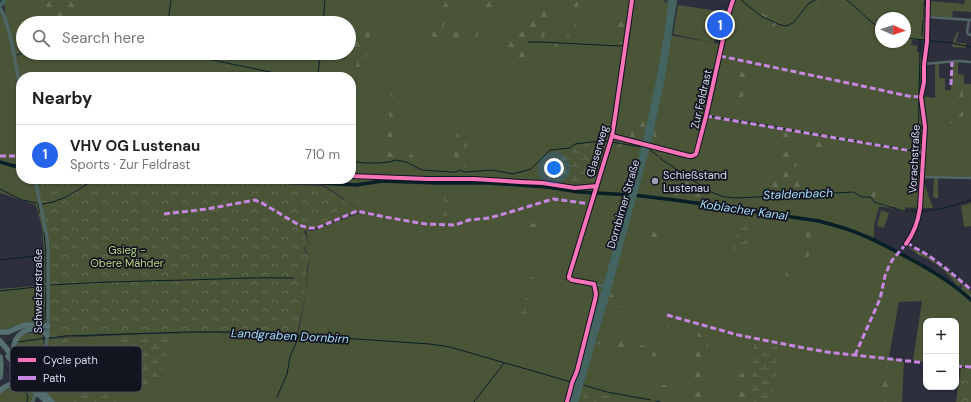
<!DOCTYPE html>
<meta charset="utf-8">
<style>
body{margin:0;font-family:"DM Sans",sans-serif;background:#f6f6f6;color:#202124}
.controls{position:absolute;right:12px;bottom:12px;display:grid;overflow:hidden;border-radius:8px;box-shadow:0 1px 3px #0004}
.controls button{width:36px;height:36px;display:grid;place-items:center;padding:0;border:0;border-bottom:1px solid #e0e0e0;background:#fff;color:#202124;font:20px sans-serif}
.compass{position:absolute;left:875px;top:12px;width:36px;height:36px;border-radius:50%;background:#fff;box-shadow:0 1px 3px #0004;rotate:93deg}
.you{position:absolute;left:554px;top:168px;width:14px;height:14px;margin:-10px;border:3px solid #fff;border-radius:50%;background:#1a73e8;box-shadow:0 0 0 6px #1a73e833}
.badge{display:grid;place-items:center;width:26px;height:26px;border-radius:50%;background:#2563eb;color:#fff;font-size:13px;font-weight:700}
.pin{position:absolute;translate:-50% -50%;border:2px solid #fff;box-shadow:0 1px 4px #0006}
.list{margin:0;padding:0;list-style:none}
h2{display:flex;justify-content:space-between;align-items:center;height:52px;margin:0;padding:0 16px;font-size:17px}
h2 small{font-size:13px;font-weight:400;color:#757577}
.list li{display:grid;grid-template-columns:26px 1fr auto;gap:12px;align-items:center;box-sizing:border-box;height:60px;padding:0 16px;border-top:1px solid #e0e0e0}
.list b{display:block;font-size:15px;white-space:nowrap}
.list p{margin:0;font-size:13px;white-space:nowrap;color:#757577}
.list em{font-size:13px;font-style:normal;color:#757577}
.icon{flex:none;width:22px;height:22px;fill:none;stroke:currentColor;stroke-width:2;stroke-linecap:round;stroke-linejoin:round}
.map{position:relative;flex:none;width:971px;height:402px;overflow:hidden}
.search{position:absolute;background:#fff;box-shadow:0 1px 3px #0004;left:16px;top:16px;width:340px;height:44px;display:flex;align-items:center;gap:10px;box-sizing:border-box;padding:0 14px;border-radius:22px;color:#757577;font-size:15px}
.panel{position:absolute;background:#fff;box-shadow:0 1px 3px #0004;left:16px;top:72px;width:340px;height:112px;border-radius:16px}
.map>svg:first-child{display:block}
.green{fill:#4a5437;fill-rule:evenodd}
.forest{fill:url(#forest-firs)}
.wetland{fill:url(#wetland-marsh)}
.park{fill:url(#park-crowns)}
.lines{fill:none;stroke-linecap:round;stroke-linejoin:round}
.stream{stroke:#091f28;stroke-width:1}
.river{stroke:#091f28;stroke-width:3.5}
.street{stroke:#546565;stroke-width:2.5}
.secondary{stroke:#4e6564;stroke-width:3.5}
.primary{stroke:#446462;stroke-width:4.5}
.highway{stroke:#546f6d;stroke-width:5.5}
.highway-bridge{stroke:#546f6d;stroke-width:5.5}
.quiet{stroke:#c787e3;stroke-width:3;stroke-dasharray:6 3;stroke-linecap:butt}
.cycleway-casing{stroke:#121420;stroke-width:6}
.cycleway{stroke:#fb73b8;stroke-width:4}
.poi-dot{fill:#9c9fb0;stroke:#121420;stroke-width:1.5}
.labels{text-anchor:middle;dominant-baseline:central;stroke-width:3.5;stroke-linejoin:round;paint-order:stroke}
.street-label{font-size:11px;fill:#d8dcee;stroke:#121420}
.poi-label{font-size:11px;fill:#d8dcee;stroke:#121420;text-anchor:start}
.park-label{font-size:11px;fill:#b9d57e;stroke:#121420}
.water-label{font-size:12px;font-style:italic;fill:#a4def9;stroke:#121420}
.key{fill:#121420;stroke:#4d505e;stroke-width:1}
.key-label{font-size:11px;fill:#d8dcee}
</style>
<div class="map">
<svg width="971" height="402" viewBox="0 0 971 402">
<defs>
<pattern id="forest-firs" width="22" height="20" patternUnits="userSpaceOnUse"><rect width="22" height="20" fill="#4a5437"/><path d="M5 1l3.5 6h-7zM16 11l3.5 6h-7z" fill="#636c54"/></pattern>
<pattern id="wetland-marsh" width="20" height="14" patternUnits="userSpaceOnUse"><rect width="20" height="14" fill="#4a5437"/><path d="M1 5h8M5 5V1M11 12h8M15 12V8" fill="none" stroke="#636c54"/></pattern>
<pattern id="park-crowns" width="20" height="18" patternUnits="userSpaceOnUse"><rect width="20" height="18" fill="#4a5437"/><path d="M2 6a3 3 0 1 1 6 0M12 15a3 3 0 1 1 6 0" fill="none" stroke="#636c54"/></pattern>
</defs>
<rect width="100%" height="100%" fill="#2d2f3d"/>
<path class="green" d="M5,0H665L664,2L666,3L667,0H671L668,35L710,42L673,34L678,5L718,11L715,26L717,28L714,43L721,44L734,0H925L924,6H926V39L912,40L911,45L917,46V52L921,53L920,96L935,98V64L939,63V78H945V90H951L952,62L958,61V74L964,75V84H971V178H922L933,208L879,207L874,225V239C852,229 834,223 810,219L704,202L630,194V196C674,201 718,207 762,214C787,217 812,220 836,227C854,232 870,240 887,248C917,263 945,279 971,301V367H956V321H926V362L913,360L922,301L899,302L889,357L904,362L902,402H55L40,384L46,355L48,339C113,335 178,332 243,333C261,333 280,335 298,336L306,290L308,267L310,260L305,248L309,244L306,231H313L362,212L324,185L204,179H351V77H21V86C17,68 14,49 10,31C8,20 3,11 5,0ZM881,18H905V42H881ZM23,23H349V53H23Z
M965,0H971V12L953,11L952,18L930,16L929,15V1L964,4Z
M0,10L5,21L15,64L21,98V179H34L44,225L47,252L46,322C34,326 26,321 14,327L13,326C9,329 5,330 0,329V289L44,285V256L42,227L36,205L0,193Z
M971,203V226L964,227L961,206Z
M881,210L889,213L884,228L877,226Z
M29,333H41C48,346 40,367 37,381C29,373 7,344 23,335C25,334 27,333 29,333Z
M17,386L30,389L34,391L32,402H0V394C5,390 10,387 17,386Z"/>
<path class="forest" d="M52,0H79V2L77,3C76,10 79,16 79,23H48L46,3Z
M446,0H455L439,38L427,35L431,19L438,20Z
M486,0H497L495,11L488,12L486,17L481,15Z
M575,0H579L573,45L572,46L567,45L564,55L563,57H561L560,56V54L554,51V49L556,43L565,44L566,42Z
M802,0H819L815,10C811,9 808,10 806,12L807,14L804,16V20L807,22H802L801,20V16L800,15L795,22L793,29V26L794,21H792L794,17L795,10L797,8H799Z
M542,8L548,14L543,42H531L528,54L518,64L516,62L517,59L515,57L509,59L503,54L505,40L511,39L515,28L528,29L530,12Z
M759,11H760L763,14L768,16L769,20L776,21L778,19L779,22L774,26L771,27L769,26L768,22C763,22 762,23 759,19L760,17L758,13Z
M624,19L628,20L624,44L615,45L618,23L623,22Z
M867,19L872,24L869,34H863Z
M457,20L461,21L463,23L459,35L465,36L470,23L472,21L480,23L477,39L473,40L466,39L464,41L458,40V39L450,38Z
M352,27L370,33L363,80L355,79L359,45L350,54L345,53H349V40Z
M492,31H496L498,33L497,39H483L484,33L489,34Z
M957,32L959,33L957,37L956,42L959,43H966V48L953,47C951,41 956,37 957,32Z
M743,62L750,63L738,120L731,119Z
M227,65L241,68L240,77H225Z
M960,82L963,86V119L953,123L945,124L942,122V120L944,119L947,120L951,118V114L953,112L957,111L958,92L956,84Z
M392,86H397L391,154L403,151L413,155L414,162L412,163C405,161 399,158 392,159C387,159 384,161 378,160V153L386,150Z
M651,95L652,96L642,142L630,139L635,111L643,110L646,103V97Z
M655,125L658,126L660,130L657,146L650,144L651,140L653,141L654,136L653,134Z
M462,126L464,127C469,140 466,156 465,170L460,172L453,170L457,132Z
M781,130L793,132V152L797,153L796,172L802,174L801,193H815L816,194L813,195L768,198L770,185L775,174L779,175Z
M668,136L670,137L669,141L671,142L673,137L675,138L676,141L683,142L682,146H679L678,145L675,147C672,145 669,145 666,143Z
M820,137L823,138L821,157H817C815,150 813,141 820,137Z
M614,138L635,144L640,146L641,150L634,146L622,144L620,147H616L614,143H611Z
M673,167L691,178L702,187L703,189L699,198L668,194L669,192L690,194V189L681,183L678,175L672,173Z
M934,179H938V198H935L933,197Z
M876,184L877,186L875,196L879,201H883V204L886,206L888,205H892L894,208L896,209L899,205H901L902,207L905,208V210L918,212L905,211L904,212L886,207L869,200L863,199L852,193L836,194H831V192L843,190L846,192L854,189L856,190V191H857L859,192L861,191L866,193L867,185L872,186Z
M598,187H603L630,189L628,193L596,191Z
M535,223L539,224L542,226L539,235L529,232L530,224Z
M647,229L677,241V248L676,254L674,244L662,239L659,242L651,236L647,238H646L645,237Z
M807,230H811L812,232L808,260H804L805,251H809V247L805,246L804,243Z
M907,245C913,250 920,252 926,255C943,265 956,279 971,291L970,293L971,294V298L961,289L962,286L961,284L958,286C955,283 950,276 947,274L946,272L935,263H933C929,259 926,258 921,256C915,253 910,249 907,245Z
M792,252L793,253L791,274H798L800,265L803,264L805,266V269L806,270L805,276L807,278L797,275V277L786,276L785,273L790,271Z
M611,293L614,294L615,296L613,304L620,306L619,309L613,308L612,310L610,311L605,309Z
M668,318L675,319L672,336L666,332Z
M699,326L712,329L708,342L701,386L702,402H690Z
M598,334L660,350L659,357C646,355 634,352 620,349H618L595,343Z
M886,366H892L893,369L890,402H880Z
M737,372L740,374L745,373L750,375L749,402H734Z
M659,385H666L664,402H657Z"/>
<path class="wetland" d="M594,143H608L595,184L557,183L556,151L573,149L576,146Z
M444,195H451V223L442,222Z
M740,221L755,223L744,256L738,250L731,249Z
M531,276L535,278L525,324L519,323Z
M171,336L160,384L107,385L119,337Z
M75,337L65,373L48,353L49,339Z
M754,341L778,346L773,402H750Z
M77,388H121L115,402H72Z
M586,392H591L613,397L612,402H582L584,395Z"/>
<path class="park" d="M37,179H185L323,186L359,210L358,212L313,229L304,231L309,244L304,248L310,260L307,267L306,290L297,335L225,332L109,334L49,338V250Z
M961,368H971V402H956Z"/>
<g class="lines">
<path class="stream" d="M741,0L761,16L778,24L785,26L789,25L794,22L808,4L815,0
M847,0C859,9 868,21 881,29
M924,7L925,0
M728,9L731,0
M924,9V18
M727,12V11
M726,16L727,14
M725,22L726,18
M168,23L171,0
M323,23L325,0
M723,34L724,25
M922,36L923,20
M905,38L952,43L971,47
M920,40V51
M528,42H543L619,46L624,45
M628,45L633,6
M720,48L722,38
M179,53L294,77
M718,54L719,51
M17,55L23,53
M318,77L320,53
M919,94L920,53
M711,116L733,120
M734,120L741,121
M744,121L778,127
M780,128L803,132
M806,132L822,135
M824,135L830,136
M831,137L845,139
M847,139L864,142
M612,142L641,147
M866,142L871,143
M873,144L899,148
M901,148L906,149
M650,150L658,156
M907,150L918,151L919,99
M660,158C666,163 672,165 677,170L711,192L724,197L736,198L853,192L862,197H871L874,202L903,211H919
M351,163L357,162L364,163H377L390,162L396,160L406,162L422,170L452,172H456L460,170L465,172L492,170L513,174L531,169L550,150L570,148L575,144L591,142L609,141
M0,189L22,200L37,203
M38,204L40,213
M42,204L53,202L66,197L96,179
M921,211C938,211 955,205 971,200
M44,232L46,255V283
M0,260L45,255
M50,285C96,282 141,281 187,280C222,279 258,277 293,278
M0,291L46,286
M45,320L46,288
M49,338L65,336L189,332H252L430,344L450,347L571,382
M18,342L46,338
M6,343L12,342
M4,365L16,380
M583,385L607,392L651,400
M25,391L28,397L27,402
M277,397L287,374L290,357L299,336
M656,401L660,402
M474,402L504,363
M569,402L575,383"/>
<path class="river" d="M0,162L14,166H21
M258,179L356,185L382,181L438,183H488L547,187L579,192L633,195L675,200L819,221C833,225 847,228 860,234C873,239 886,246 899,253C924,266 949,280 971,300"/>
<path class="street" d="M927,17L971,20
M969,20L967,32L968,34L971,35
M924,64L958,61L971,62
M612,136L643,144
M650,146L689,156H692L696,154L706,116L729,12L733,0
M922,177L971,178
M906,244C914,233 918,222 920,208L925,127L921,97L924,82V65L927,42L928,0
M604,286L572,280L569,278V276L612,136L615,117L632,0"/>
<path class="secondary" d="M0,8L4,15L9,32L13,50L21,92
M35,179L47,237L48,252V332L45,352L37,386
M33,402L36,392"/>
<path class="primary" d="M0,5L3,3L4,0
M572,402C608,268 655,138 671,0
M576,402L611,281L649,142L662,81L675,0"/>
<path class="highway" d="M0,332H8L24,325L48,326
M0,341L15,359
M8,356L23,374
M0,357L1,365L0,377
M22,367L36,384
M24,370C21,363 15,357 14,350C13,336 27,325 40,330C43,331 45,333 47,335
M39,388L52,402
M0,391C10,381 24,382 34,391
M38,394L46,401"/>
<path class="highway-bridge" d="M36,384L39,388
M34,391L38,394"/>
<path class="quiet" d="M720,56L853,84L908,96L921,97
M951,85L952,62
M706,116L924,153
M0,156H17L21,158
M164,214L207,209L255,200L262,203L299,225L309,228H317L357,211L385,217L426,224L453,225L458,224L469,220L489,218L507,213L553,199L591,204
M907,242C913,248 920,250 926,254C942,265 957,277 971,290
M667,315L738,335L799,347L827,352L926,363
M855,355L880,299L885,276L889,266L893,259L906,244
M956,366L971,367"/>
<g class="cycleway-casing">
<path id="cycleway" d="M612,136L689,156H692L696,154L706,116L729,12L733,0
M351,176L427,179H474L520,182L543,183L575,188L597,186
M906,244C914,233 918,222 920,208L925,127L921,97L924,82V65L927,42L928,0
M567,402L572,383L577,371L595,300L596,294L594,284L572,280L569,278V276L612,136L615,117L632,0"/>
</g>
<use href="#cycleway" class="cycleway"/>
</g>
<circle class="poi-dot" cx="655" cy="181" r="4"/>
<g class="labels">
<g class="street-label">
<text transform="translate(701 99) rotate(-77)">Zur Feldrast</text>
<text transform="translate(597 151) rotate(-74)">Glaserweg</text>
<text transform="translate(914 159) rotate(-87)">Vorachstraße</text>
<text transform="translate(623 204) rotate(-74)">Dornbirner Straße</text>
<text transform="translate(38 291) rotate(-90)">Schweizerstraße</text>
</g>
<g class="poi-label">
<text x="663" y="175">Schießstand<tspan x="663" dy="13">Lustenau</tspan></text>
</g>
<g class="park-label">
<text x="127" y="250">Gsieg -<tspan x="127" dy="13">Obere Mähder</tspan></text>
</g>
<g class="water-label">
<text transform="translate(798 194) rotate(-2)">Staldenbach</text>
<text transform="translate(744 210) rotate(8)">Koblacher Kanal</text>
<text transform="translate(290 336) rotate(3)">Landgraben Dornbirn</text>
</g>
</g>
<rect x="10" y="346" width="132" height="46" rx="6" class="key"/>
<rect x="18" y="358" width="18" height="4" fill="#fb73b8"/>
<rect x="18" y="376" width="18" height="4" fill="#c787e3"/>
<g class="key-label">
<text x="43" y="364">Cycle path</text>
<text x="43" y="382">Path</text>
</g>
</svg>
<div class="controls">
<button>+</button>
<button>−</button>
</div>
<svg class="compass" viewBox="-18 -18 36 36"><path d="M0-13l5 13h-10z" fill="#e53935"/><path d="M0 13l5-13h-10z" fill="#757577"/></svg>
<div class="you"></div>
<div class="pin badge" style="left:720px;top:25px">1</div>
<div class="search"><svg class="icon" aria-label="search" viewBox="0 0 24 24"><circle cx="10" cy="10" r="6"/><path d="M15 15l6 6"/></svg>Search here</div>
<section class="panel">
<h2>Nearby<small></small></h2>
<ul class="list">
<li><span class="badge">1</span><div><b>VHV OG Lustenau</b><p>Sports · Zur Feldrast</p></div><em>710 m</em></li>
</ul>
</section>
</div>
